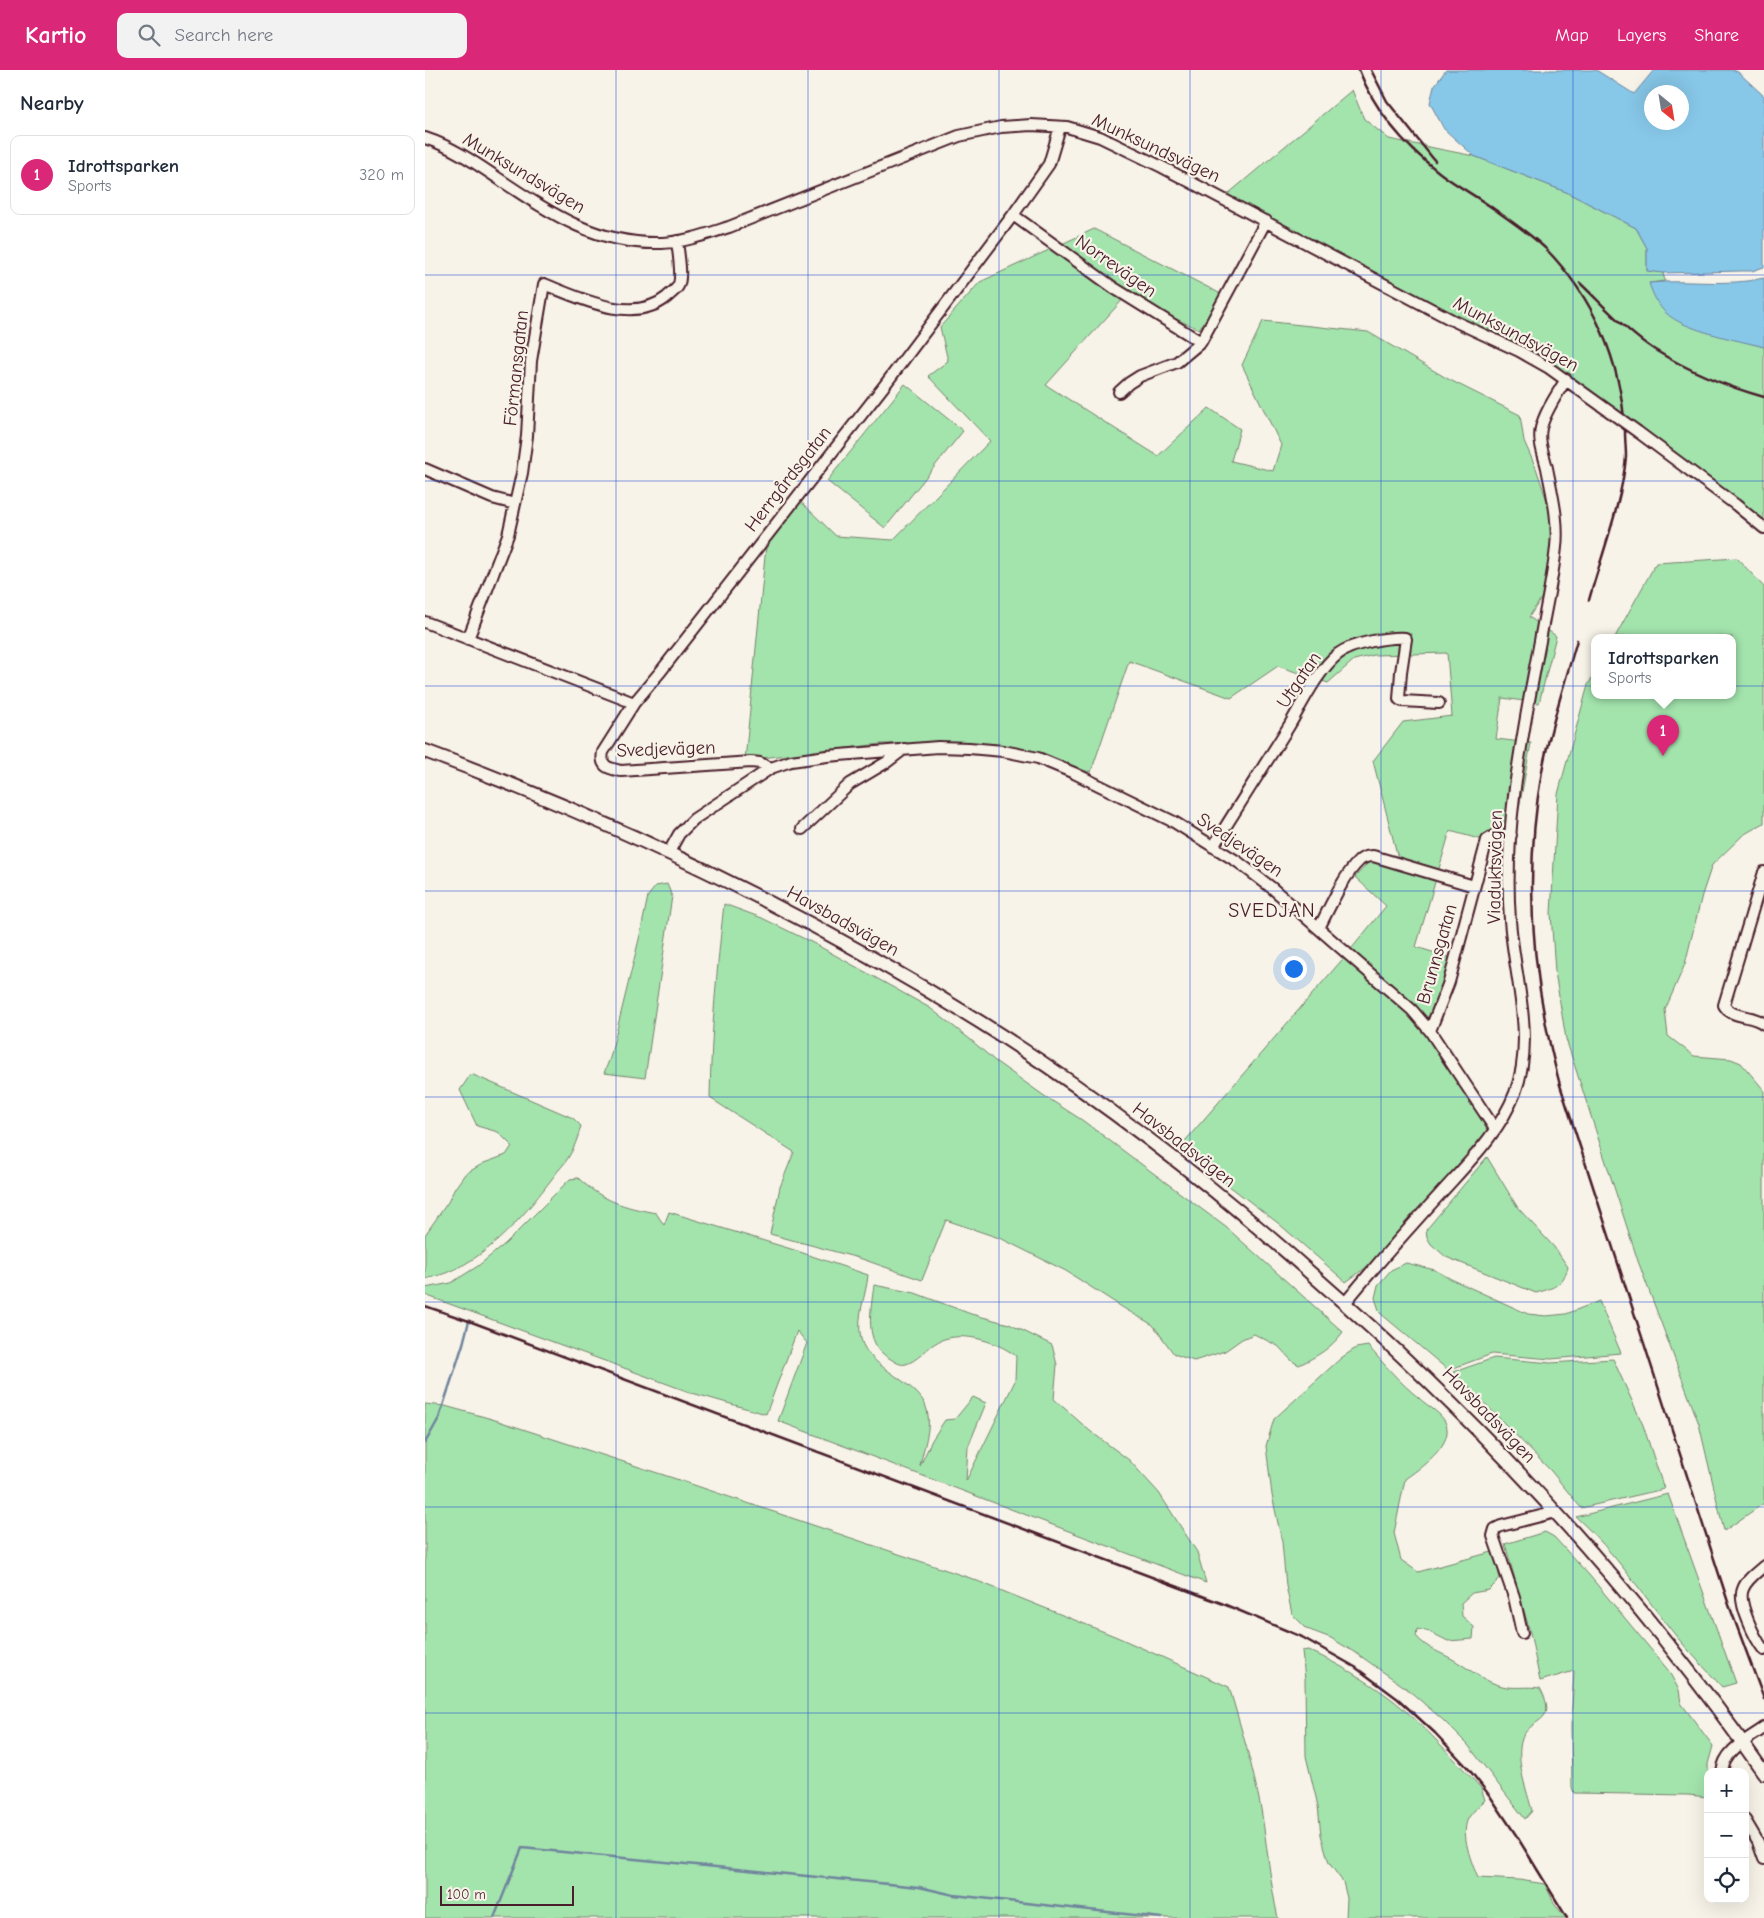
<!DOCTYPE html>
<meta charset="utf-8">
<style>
body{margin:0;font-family:"Comic Neue",sans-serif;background:#f2f2f3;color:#1f2937}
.controls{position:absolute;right:15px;bottom:15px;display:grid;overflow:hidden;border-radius:10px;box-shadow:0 5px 20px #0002}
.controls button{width:45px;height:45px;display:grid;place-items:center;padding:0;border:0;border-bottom:1px solid #e0e1e3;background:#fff;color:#1f2937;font:25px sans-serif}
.compass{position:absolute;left:1219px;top:15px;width:45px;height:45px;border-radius:50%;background:#fff;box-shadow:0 5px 20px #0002;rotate:150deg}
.scale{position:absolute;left:15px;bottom:12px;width:134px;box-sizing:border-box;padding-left:5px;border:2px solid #4a1f2b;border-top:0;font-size:14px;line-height:18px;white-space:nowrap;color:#4a1f2b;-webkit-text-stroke:4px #f7f3e8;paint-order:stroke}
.you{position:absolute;left:868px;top:898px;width:18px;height:18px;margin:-12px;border:4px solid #fff;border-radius:50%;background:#1a73e8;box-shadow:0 0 0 8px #1a73e833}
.badge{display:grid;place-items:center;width:32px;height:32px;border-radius:50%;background:#db2777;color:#fff;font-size:16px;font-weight:700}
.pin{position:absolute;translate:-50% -41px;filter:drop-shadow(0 1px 2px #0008)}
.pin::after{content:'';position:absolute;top:26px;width:18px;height:15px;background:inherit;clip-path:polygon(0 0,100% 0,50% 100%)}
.popup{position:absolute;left:1166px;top:564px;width:145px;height:65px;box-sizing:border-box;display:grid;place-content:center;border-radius:10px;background:#fff;filter:drop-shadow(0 1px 4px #0005);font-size:16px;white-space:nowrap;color:#747a83}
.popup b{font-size:19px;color:#1f2937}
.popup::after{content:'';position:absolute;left:50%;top:100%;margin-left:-10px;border:10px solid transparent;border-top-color:#fff}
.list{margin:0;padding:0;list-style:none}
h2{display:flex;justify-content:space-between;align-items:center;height:65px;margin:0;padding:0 20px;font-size:21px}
h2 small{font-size:16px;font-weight:400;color:#747a83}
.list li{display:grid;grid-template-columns:32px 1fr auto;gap:15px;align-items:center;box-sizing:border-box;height:80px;margin:0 10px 10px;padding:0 10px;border:1px solid #e0e1e3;border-radius:10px}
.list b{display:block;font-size:19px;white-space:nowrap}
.list p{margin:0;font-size:16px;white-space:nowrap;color:#747a83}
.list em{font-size:16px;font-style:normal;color:#747a83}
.icon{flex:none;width:28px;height:28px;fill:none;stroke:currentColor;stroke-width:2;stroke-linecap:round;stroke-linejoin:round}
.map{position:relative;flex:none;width:1339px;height:1848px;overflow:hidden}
header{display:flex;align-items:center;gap:30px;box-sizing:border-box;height:70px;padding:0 25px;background:#db2777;color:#fff}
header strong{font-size:24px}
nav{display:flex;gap:28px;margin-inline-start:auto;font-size:18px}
.search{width:350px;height:45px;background:#f2f2f3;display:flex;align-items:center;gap:12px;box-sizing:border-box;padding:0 18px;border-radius:10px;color:#747a83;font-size:19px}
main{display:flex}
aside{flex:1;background:#fff}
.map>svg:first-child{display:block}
.green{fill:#a3e4ad;stroke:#76826c}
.water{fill:#87c7e8;stroke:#6f849c;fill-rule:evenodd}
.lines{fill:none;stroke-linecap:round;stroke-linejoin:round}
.stream{stroke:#6f849c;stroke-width:2.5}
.minor-casing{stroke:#4a1f2b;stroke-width:14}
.major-casing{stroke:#4a1f2b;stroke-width:16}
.minor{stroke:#f7f3e8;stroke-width:10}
.major{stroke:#f7f3e8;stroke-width:12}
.rail{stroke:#4a1f2b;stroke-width:2.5}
.minor-bridge-casing{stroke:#4a1f2b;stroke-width:14;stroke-linecap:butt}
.minor-bridge{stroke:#f7f3e8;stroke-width:10}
.grid{fill:none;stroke:#1d4ed8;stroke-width:1;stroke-opacity:0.55}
.labels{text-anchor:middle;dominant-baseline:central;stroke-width:4.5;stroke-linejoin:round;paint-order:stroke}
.street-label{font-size:19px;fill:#4a1f2b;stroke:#f7f3e8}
.neighbourhood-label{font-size:20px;letter-spacing:1px;fill:#4a1f2b;stroke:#f7f3e8}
</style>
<header>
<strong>Kartio</strong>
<div class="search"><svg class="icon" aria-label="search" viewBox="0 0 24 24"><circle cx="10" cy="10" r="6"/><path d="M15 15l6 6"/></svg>Search here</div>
<nav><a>Map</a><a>Layers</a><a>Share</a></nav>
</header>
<main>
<aside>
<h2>Nearby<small></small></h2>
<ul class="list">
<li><span class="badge">1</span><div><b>Idrottsparken</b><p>Sports</p></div><em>320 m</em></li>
</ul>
</aside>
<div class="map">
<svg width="1339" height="1848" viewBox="0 0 1339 1848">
<rect width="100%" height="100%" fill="#f7f3e8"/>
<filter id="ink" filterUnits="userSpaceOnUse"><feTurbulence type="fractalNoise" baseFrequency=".02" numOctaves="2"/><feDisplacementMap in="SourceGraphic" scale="10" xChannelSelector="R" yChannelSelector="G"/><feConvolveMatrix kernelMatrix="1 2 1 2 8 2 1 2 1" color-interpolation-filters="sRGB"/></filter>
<g filter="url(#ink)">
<path class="green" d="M927,20L939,49L964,69L1049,86L1141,122L1211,158L1222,178V201L1238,203L1240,211L1224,213L1263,255L1339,277V454L1143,311L797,129Z
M669,159L798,225L774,259L700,227L621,315L733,386L784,338L815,359L806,391L848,401L856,375L817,295L838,251L943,262L1023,309L1095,345L1099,371L1111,398L1126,443L1127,480L1121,521L1104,547L1131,566L1114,633L1077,628L1071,669L1106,673L1090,760L1065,772L1025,761L991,877L1030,889L1011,937L995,956L1031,1003L1068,1071L957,1186L921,1212L853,1153L754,1078L923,883L961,836L930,807L942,794L961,784L973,788L948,691L978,652L1027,646L1022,583L949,585L929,590L903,613L853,596L806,628L704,591L666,702L522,673L456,674L320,690L341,476L374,430L411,466L468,470L565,371L503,306L523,291L515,257L555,212Z
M480,314L538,361L460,458L402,411Z
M1312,488L1339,517V753L1318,765L1287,795L1277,825L1260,894L1240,940L1243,966L1269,986L1306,989L1316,993L1339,1020V1433L1299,1461L1274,1354L1213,1191L1141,969L1130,902L1126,843L1133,724L1163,615L1169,604V625H1307V567H1190L1231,493Z
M242,814L247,826L220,1008L179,1003L185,988L215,865L223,826L231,816Z
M299,834L337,848L390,874L505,938L546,970L570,991L618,1025L657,1050L802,1158L918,1262C906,1278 893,1286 874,1295L867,1291L853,1276L829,1264L817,1269L800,1281L769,1291L749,1284L728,1255L700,1239L641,1201L577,1169L521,1150L497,1210L437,1189L345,1164L355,1117L369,1082L285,1028C286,963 292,898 299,834Z
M46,1004L148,1048L156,1056C153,1067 149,1079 143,1088C139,1095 133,1100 129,1106C96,1150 56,1198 0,1209V1165L23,1132L30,1118L40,1104L59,1093L81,1085L87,1076L73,1062L52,1056L35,1020Z
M1062,1087L1093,1138L1129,1177L1143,1197C1138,1216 1128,1218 1111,1223L1021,1187L1006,1174L1002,1167L1001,1160Z
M153,1108C178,1131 198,1137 231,1143L239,1155L244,1142L366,1179L443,1205C441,1227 431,1245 436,1269C444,1300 495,1311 502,1340C507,1359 498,1378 495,1396L507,1370L520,1350L530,1349L548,1327L561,1333L543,1377L541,1411L590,1311L591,1286C572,1271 532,1258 509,1274C500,1280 492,1291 481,1294C475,1296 469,1291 464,1288C438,1273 446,1240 449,1215L490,1223L546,1244L584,1254L627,1275L632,1295L629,1329L665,1361L704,1390L734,1423L772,1482L781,1513L353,1351L382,1273L372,1261L341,1344L267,1323L0,1225V1218L26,1213L53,1196L81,1173L145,1109Z
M981,1193L1010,1200L1026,1209L1103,1244L1121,1246L1141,1244L1174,1231L1196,1283L1126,1289L1067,1284L1023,1300L955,1243L950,1228L953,1215L966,1200Z
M943,1276C959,1294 975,1313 994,1328C1002,1336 1017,1343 1021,1354C1029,1375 994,1399 980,1409L969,1463L976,1490L993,1502L1067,1482L1072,1494L1075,1509L1064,1520L1047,1523L1036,1533L1037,1546L1049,1557L1048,1569L1023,1571L1005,1562L992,1559L991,1566C1002,1579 1015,1582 1029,1590C1046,1600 1058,1611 1077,1616C1088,1619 1103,1616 1115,1618C1136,1656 1102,1646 1096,1672C1091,1694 1102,1720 1107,1741L1100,1749L1043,1675L1018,1650L981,1618L934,1585L906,1568L882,1559L867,1544L861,1516L857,1472L847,1425L841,1376L849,1349L916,1288L931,1278Z
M1069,1288L1126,1293L1188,1289L1218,1355L1239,1419L1156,1438L1126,1401L1029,1302Z
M0,1334L20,1336L67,1349L251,1409L545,1508L692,1567L804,1617C816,1657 828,1698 836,1739C842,1775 845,1812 853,1848H0Z
M1243,1424L1311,1613L1297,1617C1282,1600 1266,1584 1251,1566C1219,1526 1190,1482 1151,1447Z
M1120,1462L1129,1467L1164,1505L1243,1600L1254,1620L1256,1633L1288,1676L1283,1694V1727L1263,1725L1149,1723L1147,1717L1146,1656L1149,1601L1115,1611L1105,1562L1080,1474Z
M883,1580C912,1593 943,1611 969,1631C1000,1656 1028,1688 1056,1718L1060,1730C1055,1735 1048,1741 1044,1747C1034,1762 1047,1794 1053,1808L1094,1810L1120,1814L1130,1835L1141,1848H921L922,1828L918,1812L904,1793L896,1765L893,1736L881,1686L880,1609L877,1581Z"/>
<path class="water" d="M1021,0H1171L1209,24L1229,0H1308L1313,2L1339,26V197L1327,201H1316L1238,203L1222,201V178L1211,158L1141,122L1049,86L1019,59L1005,33L1009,16ZM1226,22H1256V52H1226Z
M1339,208V277C1313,270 1260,261 1241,243C1233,236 1227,223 1224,213C1262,209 1302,217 1339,208Z"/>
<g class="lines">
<path class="stream" d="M0,1373L14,1348L38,1274L44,1251
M69,1848L97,1778L494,1817L529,1825L737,1848"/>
<g class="minor-casing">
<path id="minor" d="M0,68C28,77 52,94 77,111C128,145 173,175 237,173C260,172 282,164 304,157L534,66L576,57L606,55L642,57L675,67L737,97L1027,250L1094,281L1124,298L1188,344
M588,145L689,218L776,272
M694,322L704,313L715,306L752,292L776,272L841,151
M1213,362L1311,435L1339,458
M0,399L67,428L90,434
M0,552L209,633L236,601L459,316L588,145L624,94L635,57
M43,569L83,465L97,403L102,366L106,291L119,214C154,228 208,255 242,227C245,224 251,220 253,216C258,208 253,181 252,171
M209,633L178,682C175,697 183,698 196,701L326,692L335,693L346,698
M377,759L425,714L462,692L479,679
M788,777C813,736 839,696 864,656C877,634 893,600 913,584C927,573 963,567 980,568L981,569L976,602L974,629L977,631L1014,633
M244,782L254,764L269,749L346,698L366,691L402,686L513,677L544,678L578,681L613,688L649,703L749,752L813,792L847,818L987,940L1005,961L1070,1059
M1339,802L1299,935C1306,949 1328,944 1339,954
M894,858C904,839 918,806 934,791C938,787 943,786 948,786L1049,816
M1005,961L1024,912L1062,770L1070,765H1086
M920,1233C951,1195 983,1159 1016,1123C1043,1093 1075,1062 1090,1023C1111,967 1089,907 1085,850C1078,756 1098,663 1115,571C1120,540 1128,508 1131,477C1134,450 1127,424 1122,398C1119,385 1113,372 1116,358C1120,341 1132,325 1141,309
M1339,1496C1332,1502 1321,1510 1318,1519C1312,1532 1330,1569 1339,1580
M1097,1563L1089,1527L1068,1466L1070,1459L1076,1456L1131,1442
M1297,1702C1299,1680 1322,1670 1339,1658
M1320,1750L1333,1772L1339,1789"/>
</g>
<g class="major-casing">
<path id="major" d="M0,681C194,753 380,843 555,952C673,1026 786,1114 890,1207C1058,1354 1211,1519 1339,1703"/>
</g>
<use href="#minor" class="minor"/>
<use href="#major" class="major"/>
<path class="rail" d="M934,0C950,41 980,76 1015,103C1032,116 1051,126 1069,139C1086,151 1104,163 1120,178C1169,228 1196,291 1200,361C1200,370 1201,379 1201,387C1197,432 1176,487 1164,530
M946,0L962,31L1010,91
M1155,213C1178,235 1203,263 1230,280C1264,301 1300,316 1339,327
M1152,570C1140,613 1125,657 1117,701C1098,807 1107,912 1135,1015L1304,1535L1339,1629
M0,1236L44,1251L796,1533L877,1567L930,1597L973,1629L1010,1663L1042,1697L1065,1726L1091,1765L1142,1848"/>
<g class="minor-bridge-casing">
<path id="minor-bridge" d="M1188,344L1213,362"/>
</g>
<use href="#minor-bridge" class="minor-bridge"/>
</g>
</g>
<path class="grid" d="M191,0V1848M383,0V1848M574,0V1848M765,0V1848M956,0V1848M1148,0V1848M0,205H1339M0,411H1339M0,616H1339M0,821H1339M0,1027H1339M0,1232H1339M0,1437H1339M0,1643H1339"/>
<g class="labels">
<g class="street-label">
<text transform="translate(731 78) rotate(25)">Munksundsvägen</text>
<text transform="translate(99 103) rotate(31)">Munksundsvägen</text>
<text transform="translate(691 196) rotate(35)">Norrevägen</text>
<text transform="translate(1091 264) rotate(28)">Munksundsvägen</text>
<text transform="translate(91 298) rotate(-84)">Förmansgatan</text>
<text transform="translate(363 409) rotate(-52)">Herrgårdsgatan</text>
<text transform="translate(874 610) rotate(-56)">Utgatan</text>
<text transform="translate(241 679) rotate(-2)">Svedjevägen</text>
<text transform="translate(815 775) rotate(34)">Svedjevägen</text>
<text transform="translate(1070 797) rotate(-89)">Viaduktsvägen</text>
<text transform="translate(418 851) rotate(29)">Havsbadsvägen</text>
<text transform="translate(1012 884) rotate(-74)">Brunnsgatan</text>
<text transform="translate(759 1075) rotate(38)">Havsbadsvägen</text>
<text transform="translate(1064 1345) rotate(46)">Havsbadsvägen</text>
</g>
<g class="neighbourhood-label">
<text x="847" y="840">SVEDJAN</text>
</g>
</g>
</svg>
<div class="controls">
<button>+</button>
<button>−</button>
<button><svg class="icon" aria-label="locate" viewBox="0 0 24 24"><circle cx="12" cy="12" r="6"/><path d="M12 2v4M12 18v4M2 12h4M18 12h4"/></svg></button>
</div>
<svg class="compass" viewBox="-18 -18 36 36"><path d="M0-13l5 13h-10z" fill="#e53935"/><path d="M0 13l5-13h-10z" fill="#747a83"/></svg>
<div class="scale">100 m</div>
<div class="you"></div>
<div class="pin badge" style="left:1238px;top:686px">1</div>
<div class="popup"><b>Idrottsparken</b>Sports</div>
</div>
</main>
